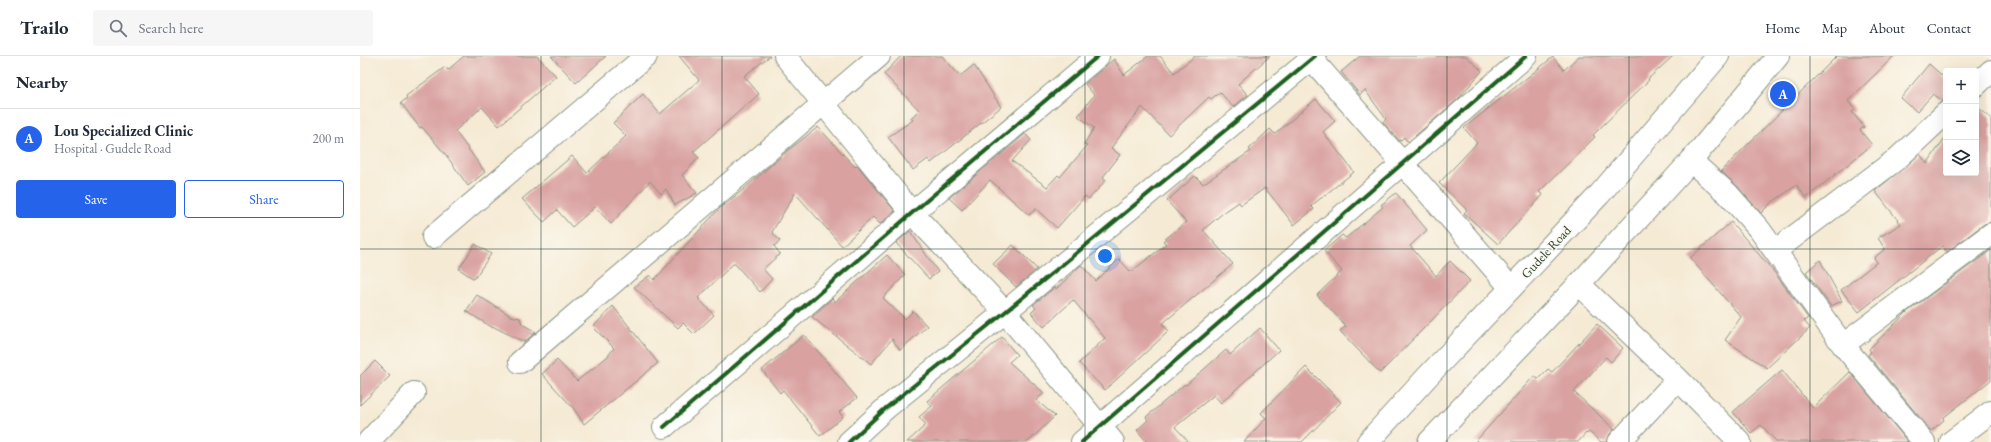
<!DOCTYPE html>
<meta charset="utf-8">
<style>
body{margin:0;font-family:"EB Garamond",serif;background:#f6f6f7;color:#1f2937}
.controls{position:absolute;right:12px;top:12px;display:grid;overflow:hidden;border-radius:4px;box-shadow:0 4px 16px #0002}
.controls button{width:36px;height:36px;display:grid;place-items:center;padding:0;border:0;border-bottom:1px solid #e0e1e3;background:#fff;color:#1f2937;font:20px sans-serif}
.you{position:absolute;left:745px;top:200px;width:14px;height:14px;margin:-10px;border:3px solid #fff;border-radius:50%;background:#1a73e8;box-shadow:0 0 0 6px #1a73e833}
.badge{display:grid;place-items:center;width:26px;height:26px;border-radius:50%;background:#2563eb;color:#fff;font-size:13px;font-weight:700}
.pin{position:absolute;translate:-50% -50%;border:2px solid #fff;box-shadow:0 1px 4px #0006}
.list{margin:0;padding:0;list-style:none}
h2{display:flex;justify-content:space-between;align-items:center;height:52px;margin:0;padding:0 16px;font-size:17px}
h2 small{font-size:13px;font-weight:400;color:#747a83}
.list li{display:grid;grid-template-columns:26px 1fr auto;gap:12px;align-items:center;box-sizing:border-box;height:60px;padding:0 16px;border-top:1px solid #e0e1e3}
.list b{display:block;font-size:15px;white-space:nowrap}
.list p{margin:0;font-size:13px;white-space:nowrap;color:#747a83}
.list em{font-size:13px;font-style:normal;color:#747a83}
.actions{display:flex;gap:8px;padding:12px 16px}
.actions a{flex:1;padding:9px 0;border:1px solid #2563eb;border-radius:4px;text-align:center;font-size:14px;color:#2563eb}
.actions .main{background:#2563eb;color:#fff}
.icon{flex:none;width:22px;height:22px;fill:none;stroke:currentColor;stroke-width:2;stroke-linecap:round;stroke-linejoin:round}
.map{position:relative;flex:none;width:1631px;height:386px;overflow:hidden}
header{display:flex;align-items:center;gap:24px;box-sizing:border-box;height:56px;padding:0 20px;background:#fff;border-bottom:1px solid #e0e1e3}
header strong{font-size:19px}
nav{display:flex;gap:22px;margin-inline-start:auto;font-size:14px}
.search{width:280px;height:36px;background:#f6f6f7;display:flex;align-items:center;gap:10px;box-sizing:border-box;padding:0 14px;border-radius:4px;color:#747a83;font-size:15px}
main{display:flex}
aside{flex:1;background:#fff}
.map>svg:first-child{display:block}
.building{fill:#d9a2a1}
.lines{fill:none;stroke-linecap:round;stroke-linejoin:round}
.minor-casing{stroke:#8a9484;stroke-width:24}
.highway-casing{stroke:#8a9484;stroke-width:24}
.minor{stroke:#fff;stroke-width:22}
.highway{stroke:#fff;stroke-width:22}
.cycleway-casing{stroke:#fbf7ec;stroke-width:6}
.cycleway{stroke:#1b5e20;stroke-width:4}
.grid{fill:none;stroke:#1f3d34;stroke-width:1;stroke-opacity:0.55}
.labels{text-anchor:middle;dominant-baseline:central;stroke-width:3;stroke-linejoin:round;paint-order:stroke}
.street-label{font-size:13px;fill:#1f3d34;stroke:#fbf7ec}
</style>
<header>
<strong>Trailo</strong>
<div class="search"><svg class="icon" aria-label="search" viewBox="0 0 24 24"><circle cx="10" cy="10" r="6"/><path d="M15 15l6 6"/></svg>Search here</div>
<nav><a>Home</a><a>Map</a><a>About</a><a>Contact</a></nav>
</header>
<main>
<aside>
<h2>Nearby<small></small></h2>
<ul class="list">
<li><span class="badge">A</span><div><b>Lou Specialized Clinic</b><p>Hospital · Gudele Road</p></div><em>200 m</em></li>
</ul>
<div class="actions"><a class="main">Save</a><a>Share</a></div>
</aside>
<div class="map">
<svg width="1631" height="386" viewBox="0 0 1631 386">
<rect width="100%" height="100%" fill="#fbf7ec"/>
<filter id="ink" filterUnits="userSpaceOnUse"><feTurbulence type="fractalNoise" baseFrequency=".025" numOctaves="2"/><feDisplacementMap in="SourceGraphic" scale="8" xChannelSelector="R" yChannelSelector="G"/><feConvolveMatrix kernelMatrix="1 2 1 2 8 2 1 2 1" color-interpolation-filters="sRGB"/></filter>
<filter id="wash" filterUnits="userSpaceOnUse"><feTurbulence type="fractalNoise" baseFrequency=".012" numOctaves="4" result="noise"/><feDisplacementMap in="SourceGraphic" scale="16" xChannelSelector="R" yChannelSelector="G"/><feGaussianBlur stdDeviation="0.9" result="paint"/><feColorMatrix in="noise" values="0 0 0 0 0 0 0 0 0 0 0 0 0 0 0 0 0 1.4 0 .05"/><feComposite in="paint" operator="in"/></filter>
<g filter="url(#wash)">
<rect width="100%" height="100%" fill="#f5ead4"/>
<g id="blocks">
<path class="building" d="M104,0H177L196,20L139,70L122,51L95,75L125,116L108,130L86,99L62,71L60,72L41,47L47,42L46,40L85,11L88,14Z
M191,0H246L216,27Z
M319,0H410L384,20L399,38L333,96L339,102L322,119L337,137L315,149L306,133L301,138L290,125L251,168L235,151L212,171L197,154L184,166L162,143L212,100L227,117L266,80L253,67L283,38L300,58L339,24Z
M541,0H582L600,20L614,9L641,51L571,107L568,103L553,114L528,81L553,64L551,62L559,54L524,18Z
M788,0H800L814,17L835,0H910L878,28L888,39L873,51L860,36L851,43L849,41L809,79L782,51L751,92L760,99L743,121L746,124L729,143L725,140L697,172L676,153L669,159L630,124L602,154L589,142L665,78L671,84L652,105L687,131L698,119L700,121L727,90L724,88L734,72L718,60L734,39L725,28L754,3L764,19Z
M1000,0H1106L1122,15L1098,43L1048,86L1044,81L1040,85L1023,66L1026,63L1005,34L1000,39L981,16Z
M1219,0H1313L1288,23L1289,24L1233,79L1235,81L1179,136L1183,139L1138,188L1104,157L1107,154L1079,127L1117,87L1104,72L1193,1L1204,14Z
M1477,0H1534L1488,45L1495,54L1492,56L1504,71L1500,74L1512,89L1446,142L1437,129L1411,147L1401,157L1377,130L1361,115Z
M1569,8L1586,23L1584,25L1586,26V45H1583L1573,38L1557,56L1541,42Z
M956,43L975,65L963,76L994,116L951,150L954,153L934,169L905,132L881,149L879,146L863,157L843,174L873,208L802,268L809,275L745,334L719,307L745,282L713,244L684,271L671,257L676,252L673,249L695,231L696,233L721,209L736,225L759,203L771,216L806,188L803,185L826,166L807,145L835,120L843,128L891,95L889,93L910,73L915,78Z
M1616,50L1631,62V166L1624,168L1587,196L1582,190L1499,256L1481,234L1517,206L1514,202L1525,193L1518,182L1541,168L1515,135L1560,98L1567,108L1586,80V117H1616Z
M458,71L495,111L497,109L535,155L520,168L513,161L482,190L435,137L412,176L420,185L414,190L420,198L403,213L412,223L400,236L375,208H373L338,242L354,259L334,278L323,267L318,272L274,231L290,219L294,224L359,153L384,133L426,96Z
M1036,137L1067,174L1050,190L1076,220L1090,205L1110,225L1020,317L980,275L986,270L957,239L982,215L964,195L982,179L986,182L1023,151L1021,149Z
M1371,166L1414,216L1448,262L1444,265L1450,272L1407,312L1365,284L1381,261L1330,202Z
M550,175L578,216L569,223L536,187Z
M115,188L131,198L114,223L99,213Z
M653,189L677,213L656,231L633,208Z
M1631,194V324L1583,362L1584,364L1571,375L1508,299L1511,296L1509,293L1547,256Z
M527,199L545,219L523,242L545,263L553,255L567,270L540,294L532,283L511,308L452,261L472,242L475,246Z
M1460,204L1482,245L1471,250L1446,216Z
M117,239L151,260L160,262L162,268L176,276L164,286L134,271L133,272L106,255Z
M253,250L298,307L224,368L214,353L182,318L197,304L217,325L247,301L254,292L233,271Z
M1237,268L1263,292L1251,306L1246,301L1214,336L1254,373L1250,378L1247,386H1241L1229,376L1227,378L1226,377L1218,386H1115L1174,320L1178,323L1188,313L1192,316Z
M900,272L919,294L861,347L854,339L815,371L829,386H787L777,374L788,364L786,361L825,328L826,329L866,294L870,299Z
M444,279L497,342L479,356L483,361L460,380L423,334L420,337L402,314Z
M642,281L657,299L649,306L684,337L676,344L695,360L668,386H547L566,369L559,361L572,350L567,345Z
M15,305L30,320L0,349V320Z
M946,311L981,346L942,386H884L906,362L901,357Z
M1422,314L1453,352L1490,316L1548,386H1417L1401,369L1391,377L1373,356Z"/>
</g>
</g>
<g filter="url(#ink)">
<use href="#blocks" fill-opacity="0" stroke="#8a9484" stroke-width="1"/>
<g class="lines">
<g class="minor-casing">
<path id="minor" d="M425,0L552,157L645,256L753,386
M949,0L1151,232
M1616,29L1631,15
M1331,105L1368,138L1399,173L1483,289L1564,386
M73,181L286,0
M1415,195L1538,102L1586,57
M1219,228L1318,323L1380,386
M1483,289L1631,178
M160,306L519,0
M304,371L552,157L738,0
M8,386L54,337
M489,386L526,352L645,256L955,0
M722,386L1166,0
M1259,386L1318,323
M1591,386L1631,356"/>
</g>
<g class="highway-casing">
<path id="highway" d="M1008,386L1067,321L1239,139L1358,0
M1069,386L1219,228L1331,105L1418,0"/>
</g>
<use href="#minor" class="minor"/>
<use href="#highway" class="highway"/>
<g class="cycleway-casing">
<path id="cycleway" d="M304,371L552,157L738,0
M489,386L526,352L645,256L955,0
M722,386L1166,0"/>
</g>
<use href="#cycleway" class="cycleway"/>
</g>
</g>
<path class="grid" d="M181,0V386M362,0V386M544,0V386M725,0V386M906,0V386M1087,0V386M1269,0V386M1450,0V386M0,193H1631"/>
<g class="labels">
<g class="street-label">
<text transform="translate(1186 196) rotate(-47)">Gudele Road</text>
</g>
</g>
</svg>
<div class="controls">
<button>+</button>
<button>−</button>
<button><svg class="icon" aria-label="layers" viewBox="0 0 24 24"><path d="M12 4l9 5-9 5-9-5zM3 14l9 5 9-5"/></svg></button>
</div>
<div class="you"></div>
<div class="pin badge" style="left:1423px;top:38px">A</div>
</div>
</main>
